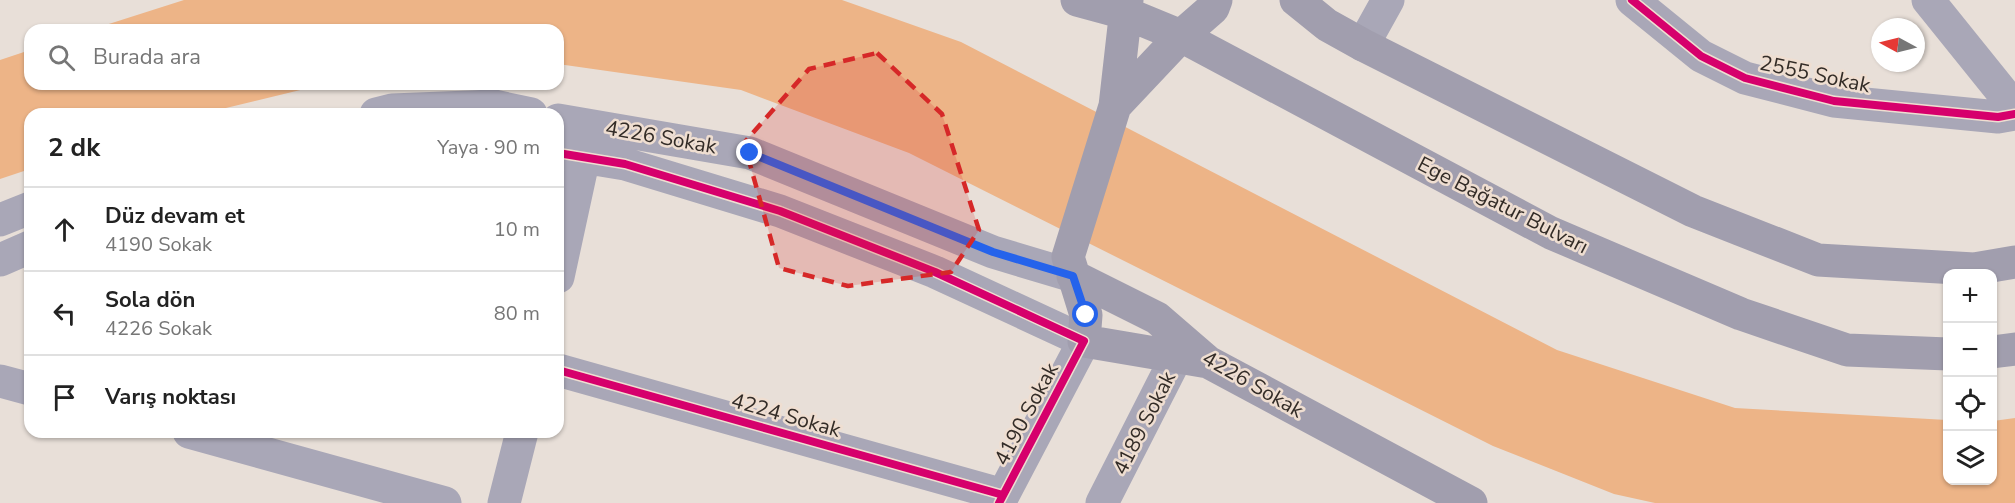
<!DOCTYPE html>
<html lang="tr">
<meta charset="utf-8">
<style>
body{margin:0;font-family:"Nunito Sans",sans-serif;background:#f2f2f2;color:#222}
.controls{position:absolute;right:18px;bottom:18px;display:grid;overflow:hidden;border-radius:12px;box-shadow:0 2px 4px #0004}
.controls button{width:54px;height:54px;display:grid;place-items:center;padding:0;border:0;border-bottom:2px solid #e0e0e0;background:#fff;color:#222;font:30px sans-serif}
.compass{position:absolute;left:1871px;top:18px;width:54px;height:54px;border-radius:50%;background:#fff;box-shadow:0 2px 4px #0004;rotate:277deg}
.stop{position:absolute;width:18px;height:18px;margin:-14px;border:4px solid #2563eb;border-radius:50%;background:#fff}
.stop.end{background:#2563eb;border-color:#fff;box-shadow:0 2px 6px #0008}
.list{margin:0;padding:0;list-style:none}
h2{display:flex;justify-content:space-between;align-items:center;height:78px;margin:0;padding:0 24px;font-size:26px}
h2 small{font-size:20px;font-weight:400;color:#767676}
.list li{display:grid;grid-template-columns:39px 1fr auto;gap:18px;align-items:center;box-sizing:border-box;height:84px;padding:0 24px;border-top:2px solid #e0e0e0}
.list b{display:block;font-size:22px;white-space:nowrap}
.list p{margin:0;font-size:20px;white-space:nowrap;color:#767676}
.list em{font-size:20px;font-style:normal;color:#767676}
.icon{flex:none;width:33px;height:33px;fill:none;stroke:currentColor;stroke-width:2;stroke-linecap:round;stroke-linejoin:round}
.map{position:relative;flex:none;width:2015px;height:503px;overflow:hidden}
.search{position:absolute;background:#fff;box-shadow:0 2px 4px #0004;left:24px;top:24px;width:540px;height:66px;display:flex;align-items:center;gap:15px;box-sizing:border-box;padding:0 21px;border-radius:18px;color:#767676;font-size:22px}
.panel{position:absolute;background:#fff;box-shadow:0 2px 4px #0004;left:24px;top:108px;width:540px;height:330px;border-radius:18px}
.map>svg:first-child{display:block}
.water{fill:#edb487}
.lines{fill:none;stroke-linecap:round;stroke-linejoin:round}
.minor{stroke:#a9a7b7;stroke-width:33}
.major{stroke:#a19eae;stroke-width:33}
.cycleway-casing{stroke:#efded1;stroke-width:11}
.cycleway{stroke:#d6006c;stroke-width:8}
.route{stroke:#2563eb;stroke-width:8}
.marked{fill:#d62828;fill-opacity:0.2;stroke:#d62828;stroke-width:4.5;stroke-dasharray:12 8;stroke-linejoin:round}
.labels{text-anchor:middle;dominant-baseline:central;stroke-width:5;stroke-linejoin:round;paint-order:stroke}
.street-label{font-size:21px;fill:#332c27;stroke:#efded1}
</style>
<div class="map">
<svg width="2015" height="503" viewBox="0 0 2015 503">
<rect width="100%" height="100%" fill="#e8dfd8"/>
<path class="water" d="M184,0H842L961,42L1557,350L1735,408L1947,420L1948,480H1992L1993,421L2015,418V503H1655L1614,494L1493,446L909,153L741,90L558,64V30H90Z
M30,50V84H325L201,114H30V169L0,179V60Z"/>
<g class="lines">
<path class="minor" d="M1632,0L1701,56L1745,78L1834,101L1998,117L2015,114
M1928,0L2015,108
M1363,45L1388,0
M376,114L392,110L494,106L531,114
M558,120L750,153L993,252L1073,276
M558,153L625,164L780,211L935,272L1084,341L999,503
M0,220L30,208
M0,260L30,247
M558,277L584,157
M558,370L1003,495
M0,381L30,389
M189,432L445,503
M504,503L522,432
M1102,503L1184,342"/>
<path class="major" d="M1077,0L1125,13L1181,36L1551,233L1741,314L1847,350L1948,354
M1127,0L1115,106L1068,257L1086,315L1084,341L1208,362
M1296,0L1327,25L1363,45L1693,211L1818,260L1974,269L2015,262
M1115,106L1181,36L1213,8L1216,0
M1073,276L1157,318L1208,362L1471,503
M1992,352L2015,349"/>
<g class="cycleway-casing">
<path id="cycleway" d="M1632,0L1701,56L1745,78L1834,101L1998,117L2015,114
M558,153L625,164L780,211L935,272L1084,341L999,503
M558,370L1003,495"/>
</g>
<use href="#cycleway" class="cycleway"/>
</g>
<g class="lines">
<path class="route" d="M750,153L993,252L1073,276L1086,315"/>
</g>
<path class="marked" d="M877,53L942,114L979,230L951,272L848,286L779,268L744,143L809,69Z"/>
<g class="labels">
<g class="street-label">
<text transform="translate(1815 74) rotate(12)">2555 Sokak</text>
<text transform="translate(661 137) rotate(10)">4226 Sokak</text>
<text transform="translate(1503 205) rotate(27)">Ege Bağatur Bulvarı</text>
<text transform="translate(1253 384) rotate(30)">4226 Sokak</text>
<text transform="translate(1026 414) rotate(-62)">4190 Sokak</text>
<text transform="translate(786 415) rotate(16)">4224 Sokak</text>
<text transform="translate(1144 423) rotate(-63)">4189 Sokak</text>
</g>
</g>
</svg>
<div class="controls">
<button>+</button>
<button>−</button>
<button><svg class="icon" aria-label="locate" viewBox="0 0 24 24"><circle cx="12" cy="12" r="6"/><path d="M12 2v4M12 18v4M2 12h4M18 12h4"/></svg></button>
<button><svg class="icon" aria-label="layers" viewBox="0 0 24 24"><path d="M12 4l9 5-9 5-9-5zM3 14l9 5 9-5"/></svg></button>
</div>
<svg class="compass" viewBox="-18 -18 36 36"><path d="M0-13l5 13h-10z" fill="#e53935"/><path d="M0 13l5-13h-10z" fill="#767676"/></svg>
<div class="stop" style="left:1086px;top:315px"></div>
<div class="stop end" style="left:750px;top:153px"></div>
<div class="search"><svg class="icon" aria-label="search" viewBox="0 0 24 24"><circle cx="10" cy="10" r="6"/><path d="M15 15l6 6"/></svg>Burada ara</div>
<section class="panel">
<h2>2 dk<small>Yaya · 90 m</small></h2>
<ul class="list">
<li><svg class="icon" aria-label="ahead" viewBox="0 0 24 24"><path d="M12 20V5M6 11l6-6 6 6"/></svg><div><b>Düz devam et</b><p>4190 Sokak</p></div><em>10 m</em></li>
<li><svg class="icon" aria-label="left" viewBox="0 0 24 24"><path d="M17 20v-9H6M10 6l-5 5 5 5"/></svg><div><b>Sola dön</b><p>4226 Sokak</p></div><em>80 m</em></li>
<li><svg class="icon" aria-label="arrive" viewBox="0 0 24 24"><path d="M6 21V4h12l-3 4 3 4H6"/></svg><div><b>Varış noktası</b></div></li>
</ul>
</section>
</div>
